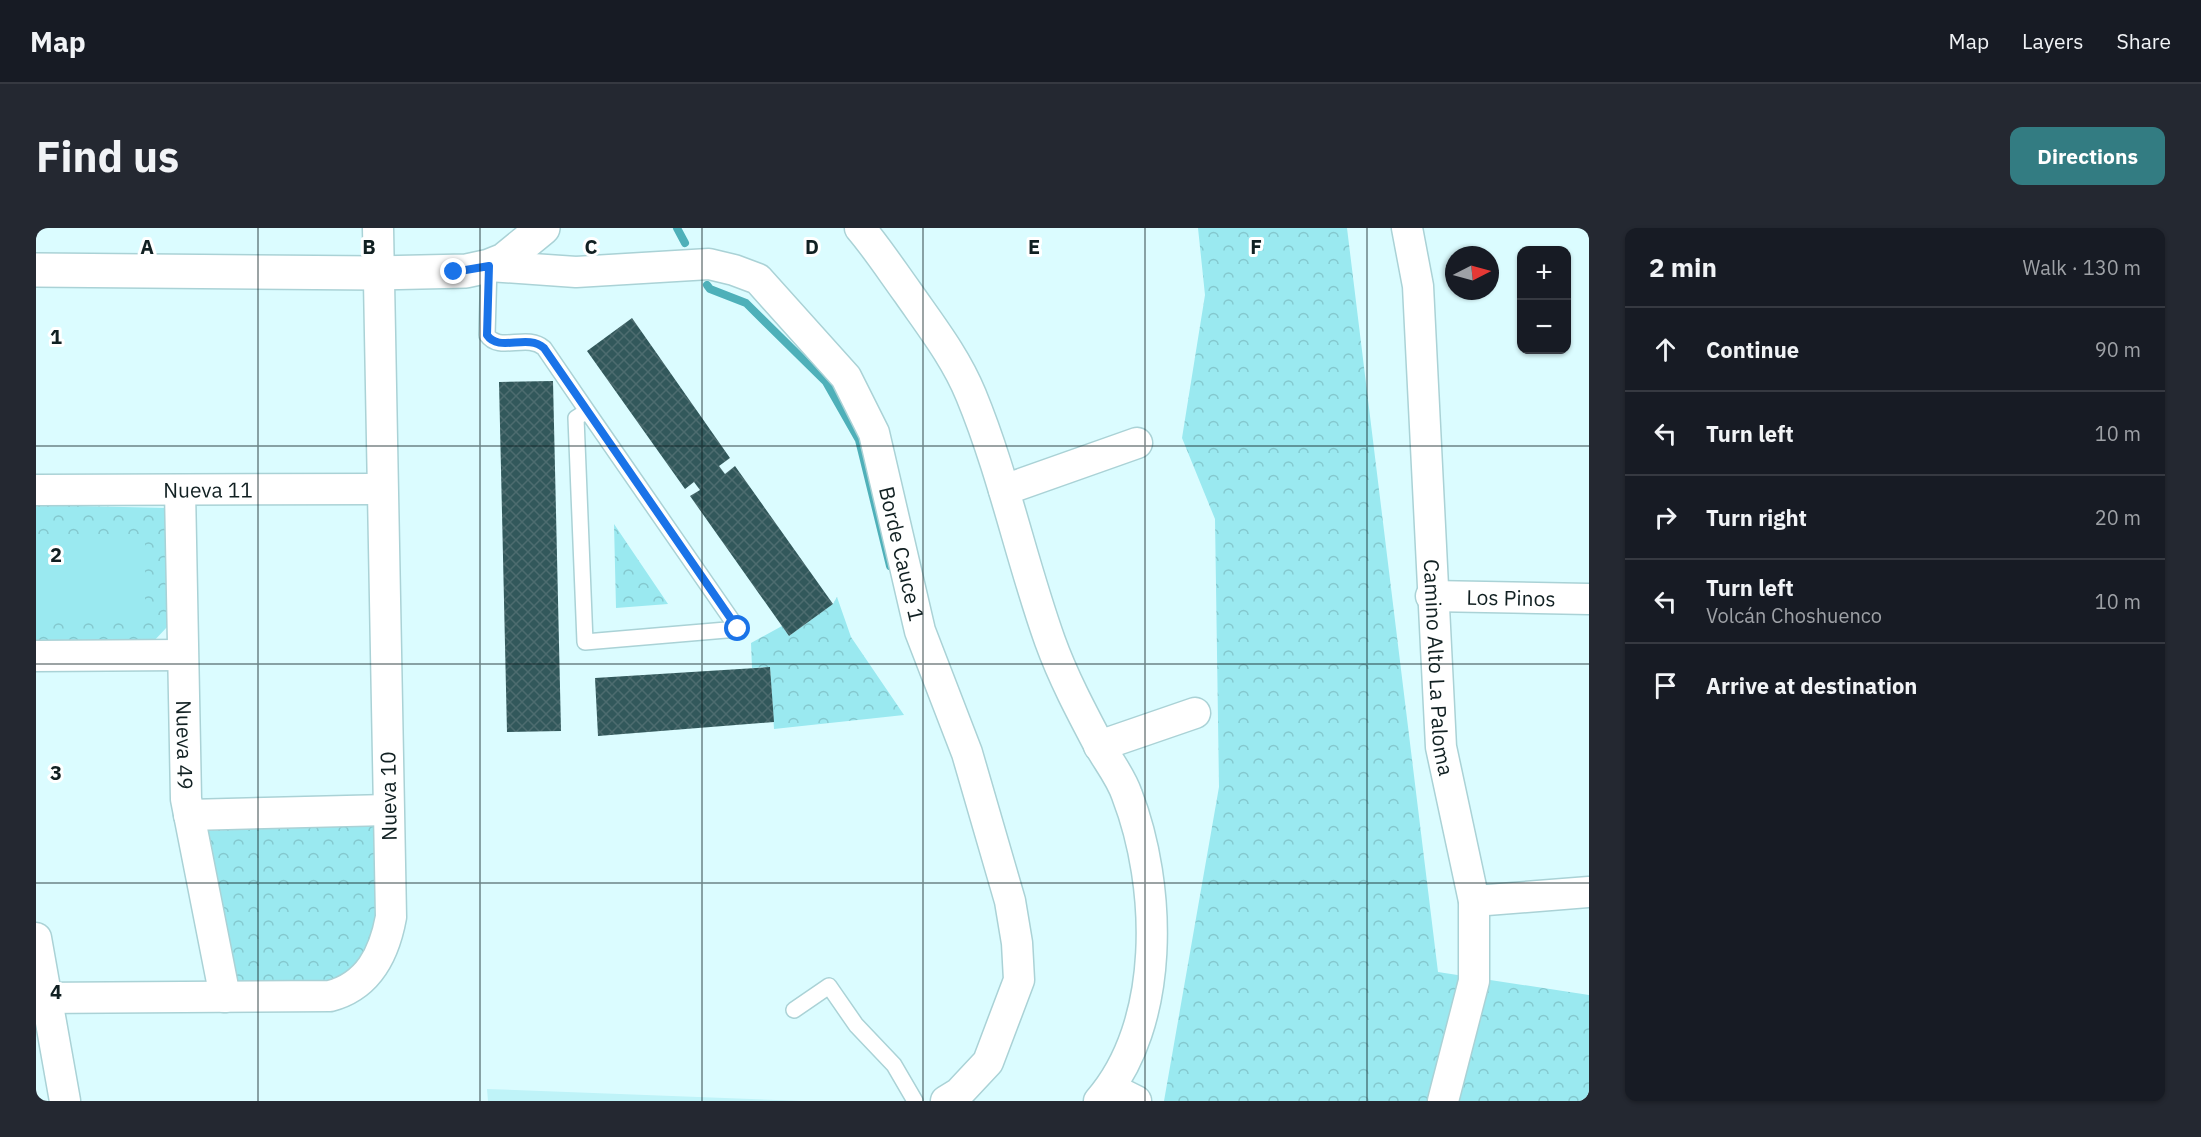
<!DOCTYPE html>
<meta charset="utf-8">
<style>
body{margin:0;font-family:"IBM Plex Sans",sans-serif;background:#242831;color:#f1f3f6}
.controls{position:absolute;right:18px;top:18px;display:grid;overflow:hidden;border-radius:12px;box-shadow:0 2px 4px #0004}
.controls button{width:54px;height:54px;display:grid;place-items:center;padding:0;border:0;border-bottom:2px solid #363941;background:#171b24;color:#f1f3f6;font:30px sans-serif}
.compass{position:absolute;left:1409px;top:18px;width:54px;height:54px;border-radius:50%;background:#171b24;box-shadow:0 2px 4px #0004;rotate:84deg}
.stop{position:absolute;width:18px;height:18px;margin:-14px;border:4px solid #1a73e8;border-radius:50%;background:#fff}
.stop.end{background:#1a73e8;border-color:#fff;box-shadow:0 2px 6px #0008}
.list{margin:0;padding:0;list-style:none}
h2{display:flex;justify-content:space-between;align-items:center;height:78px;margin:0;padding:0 24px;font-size:26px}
h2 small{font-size:20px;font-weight:400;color:#9ea1a6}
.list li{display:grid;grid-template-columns:39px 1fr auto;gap:18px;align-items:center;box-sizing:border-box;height:84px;padding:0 24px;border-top:2px solid #363941}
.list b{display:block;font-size:22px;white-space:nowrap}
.list p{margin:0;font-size:20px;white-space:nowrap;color:#9ea1a6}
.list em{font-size:20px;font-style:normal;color:#9ea1a6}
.icon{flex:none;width:33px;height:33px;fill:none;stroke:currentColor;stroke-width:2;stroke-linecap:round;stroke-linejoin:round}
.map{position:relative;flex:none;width:1553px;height:873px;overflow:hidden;border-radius:12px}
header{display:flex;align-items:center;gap:36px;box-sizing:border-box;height:84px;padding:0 30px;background:#171b24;border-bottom:2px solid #363941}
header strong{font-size:28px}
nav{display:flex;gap:33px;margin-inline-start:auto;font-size:21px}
.intro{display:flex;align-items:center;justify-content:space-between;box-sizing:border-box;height:144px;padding:0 36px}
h1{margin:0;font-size:42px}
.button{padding:15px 27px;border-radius:12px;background:#337c82;color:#fff;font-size:21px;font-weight:700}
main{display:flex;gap:36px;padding:0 36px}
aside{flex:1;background:#171b24;border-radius:12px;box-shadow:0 2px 4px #0004}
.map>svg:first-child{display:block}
.built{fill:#bff3f8}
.forest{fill:url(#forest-crowns)}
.pitch{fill:#9ae9f0}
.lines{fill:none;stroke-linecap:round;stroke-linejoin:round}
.stream{stroke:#4eb0b9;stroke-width:8}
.building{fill:url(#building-cross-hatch)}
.service-casing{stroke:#aad2d6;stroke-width:18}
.minor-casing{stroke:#aad2d6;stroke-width:33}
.tertiary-casing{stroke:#aad2d6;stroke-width:36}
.service{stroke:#fff;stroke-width:15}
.minor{stroke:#fff;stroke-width:30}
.tertiary{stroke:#fff;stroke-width:33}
.route{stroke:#1a73e8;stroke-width:8}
.grid{fill:none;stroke:#112022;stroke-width:1.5;stroke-opacity:0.55}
.labels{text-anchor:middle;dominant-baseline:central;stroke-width:6;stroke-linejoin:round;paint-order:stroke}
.street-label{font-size:21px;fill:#112022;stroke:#fff}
.grid-label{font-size:20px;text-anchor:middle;font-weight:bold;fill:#112022;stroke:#fff;stroke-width:6;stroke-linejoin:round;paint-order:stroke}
</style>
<header>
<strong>Map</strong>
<nav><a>Map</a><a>Layers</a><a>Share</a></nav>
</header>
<div class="intro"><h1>Find us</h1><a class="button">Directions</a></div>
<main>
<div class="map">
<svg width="1553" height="873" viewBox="0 0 1553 873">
<defs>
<pattern id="forest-crowns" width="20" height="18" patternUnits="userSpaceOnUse" patternTransform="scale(1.5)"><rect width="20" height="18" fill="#9ae9f0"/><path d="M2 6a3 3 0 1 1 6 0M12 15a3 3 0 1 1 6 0" fill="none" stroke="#84c8ce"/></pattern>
<pattern id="building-cross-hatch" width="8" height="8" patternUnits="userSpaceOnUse" patternTransform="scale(1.5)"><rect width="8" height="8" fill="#32585b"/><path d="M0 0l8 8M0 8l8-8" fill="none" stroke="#4d6c6f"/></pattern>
</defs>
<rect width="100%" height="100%" fill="#dbfcff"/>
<path class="built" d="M451,861L767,873H452Z"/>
<path class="forest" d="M1162,0H1311L1402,744L1553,767V873H1128L1183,559L1179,291L1146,210L1169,67Z
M0,277L131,280L132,398L116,415L0,418V387H109L108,309H0Z
M578,296L632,376L580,380Z
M801,369L815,409L868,487L738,501L734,439L716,440L715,415L746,398L753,408L797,376Z
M329,593L338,599L340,609V706L319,740L294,754L204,756L198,753L170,599Z"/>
<path class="pitch" d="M0,309H109V387H0Z"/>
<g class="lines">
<path class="stream" d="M641,0L649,15
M671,57L674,61L710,75L790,154L823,212L854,338"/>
</g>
<path class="building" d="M596,90L694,230L683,238L689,246L699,238L797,376L753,408L654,268L664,262L658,254L649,261L551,123Z
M517,153L525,503L471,504L463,154Z
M734,439L738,494L562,508L559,450Z"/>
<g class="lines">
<g class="service-casing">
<path id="service" d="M453,38L451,107C463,125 491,105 508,120C572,214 637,307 702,401L549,414L540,190L551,183
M758,782L793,758L820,797L858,837L879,873"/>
</g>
<g class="minor-casing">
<g id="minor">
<path d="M824,0C841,20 856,43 872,65C895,98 920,130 935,167C968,247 985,332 1014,413C1027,449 1045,483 1063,517C1072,533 1085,549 1091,567C1126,658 1130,796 1063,873"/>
<path id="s1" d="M1371,0L1382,58L1405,519L1438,673V753L1407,873"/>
<path id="s2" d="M453,38L540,44L673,36L698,42L722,51L810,149L838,205L884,403L931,525L974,673L981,715L983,752L952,834L923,865L910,873"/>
<path id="s3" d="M0,262L346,261"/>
<path id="s4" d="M144,262L150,571L189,769"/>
<path d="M968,262L1101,215"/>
<path id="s5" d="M1395,368L1553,371"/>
<path d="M0,428L146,427"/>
<path d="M1063,518L1159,485"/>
<path d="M153,587L352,582"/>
<path d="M1438,673L1553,664"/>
<path d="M0,710L29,873"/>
<path d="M0,770L294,768C332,758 348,727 355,689L342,0"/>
<path d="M1074,860L1100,873"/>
</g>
</g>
<g class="tertiary-casing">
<path id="tertiary" d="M0,42L340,45L430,43L453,38L468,32L507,0"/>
</g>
<use href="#service" class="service"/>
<use href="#minor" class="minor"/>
<use href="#tertiary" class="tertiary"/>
</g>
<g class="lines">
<path class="route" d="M418,44L453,38L451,107C463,125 491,105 508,120L702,401"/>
</g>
<path class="grid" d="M222,0V873M444,0V873M666,0V873M887,0V873M1109,0V873M1331,0V873M0,218H1553M0,436H1553M0,655H1553"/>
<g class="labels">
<g class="street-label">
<text stroke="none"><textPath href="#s3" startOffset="172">Nueva 11</textPath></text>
<text stroke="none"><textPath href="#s2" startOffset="590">Borde Cauce 1</textPath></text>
<text stroke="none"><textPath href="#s5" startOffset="80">Los Pinos</textPath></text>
<text stroke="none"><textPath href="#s1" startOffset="441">Camino Alto La Paloma</textPath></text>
<text stroke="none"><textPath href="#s4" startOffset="255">Nueva 49</textPath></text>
<text transform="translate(352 568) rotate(-91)">Nueva 10</text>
</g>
</g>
<g class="grid-label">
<text x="111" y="26">A</text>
<text x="333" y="26">B</text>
<text x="555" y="26">C</text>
<text x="776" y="26">D</text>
<text x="998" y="26">E</text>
<text x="1220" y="26">F</text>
<text x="20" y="116">1</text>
<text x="20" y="334">2</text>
<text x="20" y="552">3</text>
<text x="20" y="771">4</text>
</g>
</svg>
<div class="controls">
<button>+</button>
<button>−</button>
</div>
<svg class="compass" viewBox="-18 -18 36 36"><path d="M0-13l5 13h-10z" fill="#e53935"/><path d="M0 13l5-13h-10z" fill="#9ea1a6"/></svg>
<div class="stop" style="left:702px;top:401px"></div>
<div class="stop end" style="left:418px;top:44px"></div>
</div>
<aside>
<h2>2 min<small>Walk · 130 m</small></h2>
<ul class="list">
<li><svg class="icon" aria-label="ahead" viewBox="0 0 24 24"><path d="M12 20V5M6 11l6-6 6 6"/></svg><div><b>Continue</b></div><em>90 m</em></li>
<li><svg class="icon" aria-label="left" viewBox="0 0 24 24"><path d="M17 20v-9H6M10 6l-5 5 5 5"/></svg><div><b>Turn left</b></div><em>10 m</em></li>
<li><svg class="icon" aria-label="right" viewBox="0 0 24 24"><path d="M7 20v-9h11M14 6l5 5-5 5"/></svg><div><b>Turn right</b></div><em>20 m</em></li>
<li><svg class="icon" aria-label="left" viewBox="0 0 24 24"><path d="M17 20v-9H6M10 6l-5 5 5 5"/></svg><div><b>Turn left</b><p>Volcán Choshuenco</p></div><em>10 m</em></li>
<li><svg class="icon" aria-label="arrive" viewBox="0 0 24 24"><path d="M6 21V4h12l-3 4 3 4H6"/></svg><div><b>Arrive at destination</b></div></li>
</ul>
</aside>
</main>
